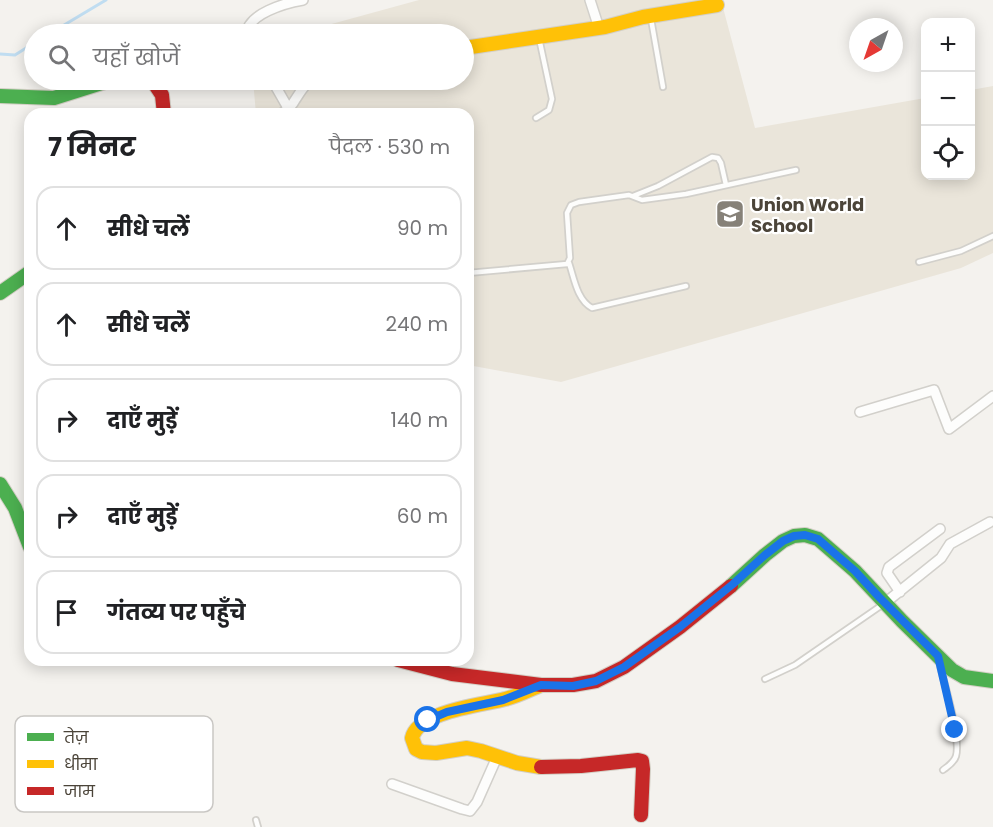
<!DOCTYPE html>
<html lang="hi">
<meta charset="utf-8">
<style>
body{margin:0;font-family:Poppins,"Noto Sans Devanagari",sans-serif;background:#f2f2f2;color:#202124}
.controls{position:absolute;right:18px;top:18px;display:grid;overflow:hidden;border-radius:12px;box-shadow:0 3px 15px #0003}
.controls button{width:54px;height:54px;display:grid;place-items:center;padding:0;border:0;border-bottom:2px solid #e0e0e0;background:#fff;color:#202124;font:30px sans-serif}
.compass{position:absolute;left:849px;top:18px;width:54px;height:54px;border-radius:50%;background:#fff;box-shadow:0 3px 15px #0003;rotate:220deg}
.stop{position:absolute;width:18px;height:18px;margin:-14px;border:4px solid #1a73e8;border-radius:50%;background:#fff}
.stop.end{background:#1a73e8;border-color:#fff;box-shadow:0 2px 6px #0008}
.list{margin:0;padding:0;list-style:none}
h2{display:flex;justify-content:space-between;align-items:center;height:78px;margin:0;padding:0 24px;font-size:26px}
h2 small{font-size:20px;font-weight:400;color:#757577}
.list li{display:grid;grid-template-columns:39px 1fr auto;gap:18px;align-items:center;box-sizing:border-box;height:84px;margin:0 12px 12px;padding:0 12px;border:2px solid #e0e0e0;border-radius:18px}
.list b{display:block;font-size:22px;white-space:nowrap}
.list em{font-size:20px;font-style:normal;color:#757577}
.icon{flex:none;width:33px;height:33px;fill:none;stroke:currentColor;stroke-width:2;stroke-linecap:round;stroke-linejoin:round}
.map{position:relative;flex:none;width:993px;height:827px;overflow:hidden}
.search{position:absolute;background:#fff;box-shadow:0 3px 15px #0003;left:24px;top:24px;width:450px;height:66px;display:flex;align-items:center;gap:15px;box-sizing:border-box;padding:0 21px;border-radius:33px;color:#757577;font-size:22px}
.panel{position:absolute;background:#fff;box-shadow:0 3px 15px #0003;left:24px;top:108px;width:450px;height:558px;border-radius:18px}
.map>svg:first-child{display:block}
.education{fill:#eae5da}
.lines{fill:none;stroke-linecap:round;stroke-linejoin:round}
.stream{stroke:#c0ddf1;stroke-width:3}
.lane-casing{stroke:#d2d0cb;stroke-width:8}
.street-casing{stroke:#d2d0cb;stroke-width:12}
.fast-casing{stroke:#d3cfc5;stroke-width:16}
.slow-casing{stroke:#d3cfc5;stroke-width:16}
.jam-casing{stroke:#d3cfc5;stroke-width:16}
.lane{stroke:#fdfdfc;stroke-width:4.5}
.street{stroke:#fdfdfc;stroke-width:9}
.fast{stroke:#4caf50;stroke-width:14}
.slow{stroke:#ffc107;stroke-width:14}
.jam{stroke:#c62828;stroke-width:14}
.route{stroke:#1a73e8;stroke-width:8}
.labels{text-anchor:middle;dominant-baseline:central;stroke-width:4.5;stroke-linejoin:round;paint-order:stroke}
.poi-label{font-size:18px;font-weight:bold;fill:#4b4439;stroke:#fff;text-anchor:start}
.key{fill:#fff;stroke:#c9c7c4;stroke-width:1.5}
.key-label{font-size:16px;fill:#4b4439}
</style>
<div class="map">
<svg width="993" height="827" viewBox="0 0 993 827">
<rect width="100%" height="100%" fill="#f4f2ee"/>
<path class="education" d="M419,0H721L755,128L925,98L926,176H970L971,90L993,86V253L961,268L561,382L468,365V114H256L253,80H464V34H295Z"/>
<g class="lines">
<path class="stream" d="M49,34L106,0
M0,54L15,55L34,43"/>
<g class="lane-casing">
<path id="lane" d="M651,19L663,87
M536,118L549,110L552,99L539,38
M633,196L658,186L712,157L718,158L721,163L726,185
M919,262L961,251L993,236
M569,263C574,278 577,300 592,308L686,286
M468,273L567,264L570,258L567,213L571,205L579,202L629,195L642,200L686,194L796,170
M940,666C945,685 961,739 956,756C954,763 948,766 943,770
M765,679L795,665L882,605
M256,820L258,827"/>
</g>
<g class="street-casing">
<path id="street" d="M590,0L599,28
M247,34C247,14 285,3 303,0
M272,80L288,108
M281,114C287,110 292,106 295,100C302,90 304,83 316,80
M860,412L934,390L949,429L993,396
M900,592L887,573L889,567L940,529
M885,603L941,558L950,544L990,522
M392,784L462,809L470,811L477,802L497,757"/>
</g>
<g class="fast-casing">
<path id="fast" d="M0,96L54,98L111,80
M0,293L30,272
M0,484L15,508L30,547
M731,586L765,555L783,541L794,536L805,535L818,539L855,571L902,621L952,670L964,677L993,681"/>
</g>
<g class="slow-casing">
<path id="slow" d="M464,48L605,27L643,17L717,5
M541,685C529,690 518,696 505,699C483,705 418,711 412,738L416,749L422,752L436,753L467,748L481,751L517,763L541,767"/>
</g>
<g class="jam-casing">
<path id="jam" d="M152,80L162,95L164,114
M398,660L452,674L541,685H573L596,681L624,667L680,627L731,586
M541,767L581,766L638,760L642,761L643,769L641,815"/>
</g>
<use href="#lane" class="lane"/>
<use href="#street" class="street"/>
<use href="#fast" class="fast"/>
<use href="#slow" class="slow"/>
<use href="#jam" class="jam"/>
</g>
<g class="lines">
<path class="route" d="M428,720L447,712L503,700L541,685L573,686L596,681L624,667L680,627L733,584L765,555L783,541L794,536L805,535L818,539L855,571L879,597L938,656L955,730"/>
</g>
<defs>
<g id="school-square" transform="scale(1.5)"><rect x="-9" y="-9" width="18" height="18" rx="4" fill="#868178" stroke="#fff"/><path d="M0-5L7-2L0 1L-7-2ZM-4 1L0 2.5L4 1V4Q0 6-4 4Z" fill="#fff"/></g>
</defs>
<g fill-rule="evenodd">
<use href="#school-square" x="730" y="214"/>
</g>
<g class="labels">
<g class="poi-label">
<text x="751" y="204">Union World<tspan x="751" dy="21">School</tspan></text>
</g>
</g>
<rect x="15" y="716" width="198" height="96" rx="9" class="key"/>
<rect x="27" y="733" width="27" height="8" fill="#4caf50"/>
<rect x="27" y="760" width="27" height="8" fill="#ffc107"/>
<rect x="27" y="787" width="27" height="8" fill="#c62828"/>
<g class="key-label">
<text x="64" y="743">तेज़</text>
<text x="64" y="770">धीमा</text>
<text x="64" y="797">जाम</text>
</g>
</svg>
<div class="controls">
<button>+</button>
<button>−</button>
<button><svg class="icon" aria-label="locate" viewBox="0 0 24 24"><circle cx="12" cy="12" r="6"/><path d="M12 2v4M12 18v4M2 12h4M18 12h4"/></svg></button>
</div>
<svg class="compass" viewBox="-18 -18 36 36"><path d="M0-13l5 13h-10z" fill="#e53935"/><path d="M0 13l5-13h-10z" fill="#757577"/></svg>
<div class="stop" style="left:428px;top:720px"></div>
<div class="stop end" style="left:955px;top:730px"></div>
<div class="search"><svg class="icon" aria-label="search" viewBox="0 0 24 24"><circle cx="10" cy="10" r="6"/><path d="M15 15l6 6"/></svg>यहाँ खोजें</div>
<section class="panel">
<h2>7 मिनट<small>पैदल · 530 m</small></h2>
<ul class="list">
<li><svg class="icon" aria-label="ahead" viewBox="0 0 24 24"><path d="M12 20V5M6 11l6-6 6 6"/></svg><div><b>सीधे चलें</b></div><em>90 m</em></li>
<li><svg class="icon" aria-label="ahead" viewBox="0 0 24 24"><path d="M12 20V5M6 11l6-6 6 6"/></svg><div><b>सीधे चलें</b></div><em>240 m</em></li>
<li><svg class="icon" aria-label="right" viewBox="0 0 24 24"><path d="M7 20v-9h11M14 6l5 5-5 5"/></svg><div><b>दाएँ मुड़ें</b></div><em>140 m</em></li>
<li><svg class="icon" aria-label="right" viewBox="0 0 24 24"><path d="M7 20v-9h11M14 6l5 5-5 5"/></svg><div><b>दाएँ मुड़ें</b></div><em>60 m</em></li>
<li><svg class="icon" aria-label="arrive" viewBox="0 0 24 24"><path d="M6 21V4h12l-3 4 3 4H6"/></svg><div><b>गंतव्य पर पहुँचे</b></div></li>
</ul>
</section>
</div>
